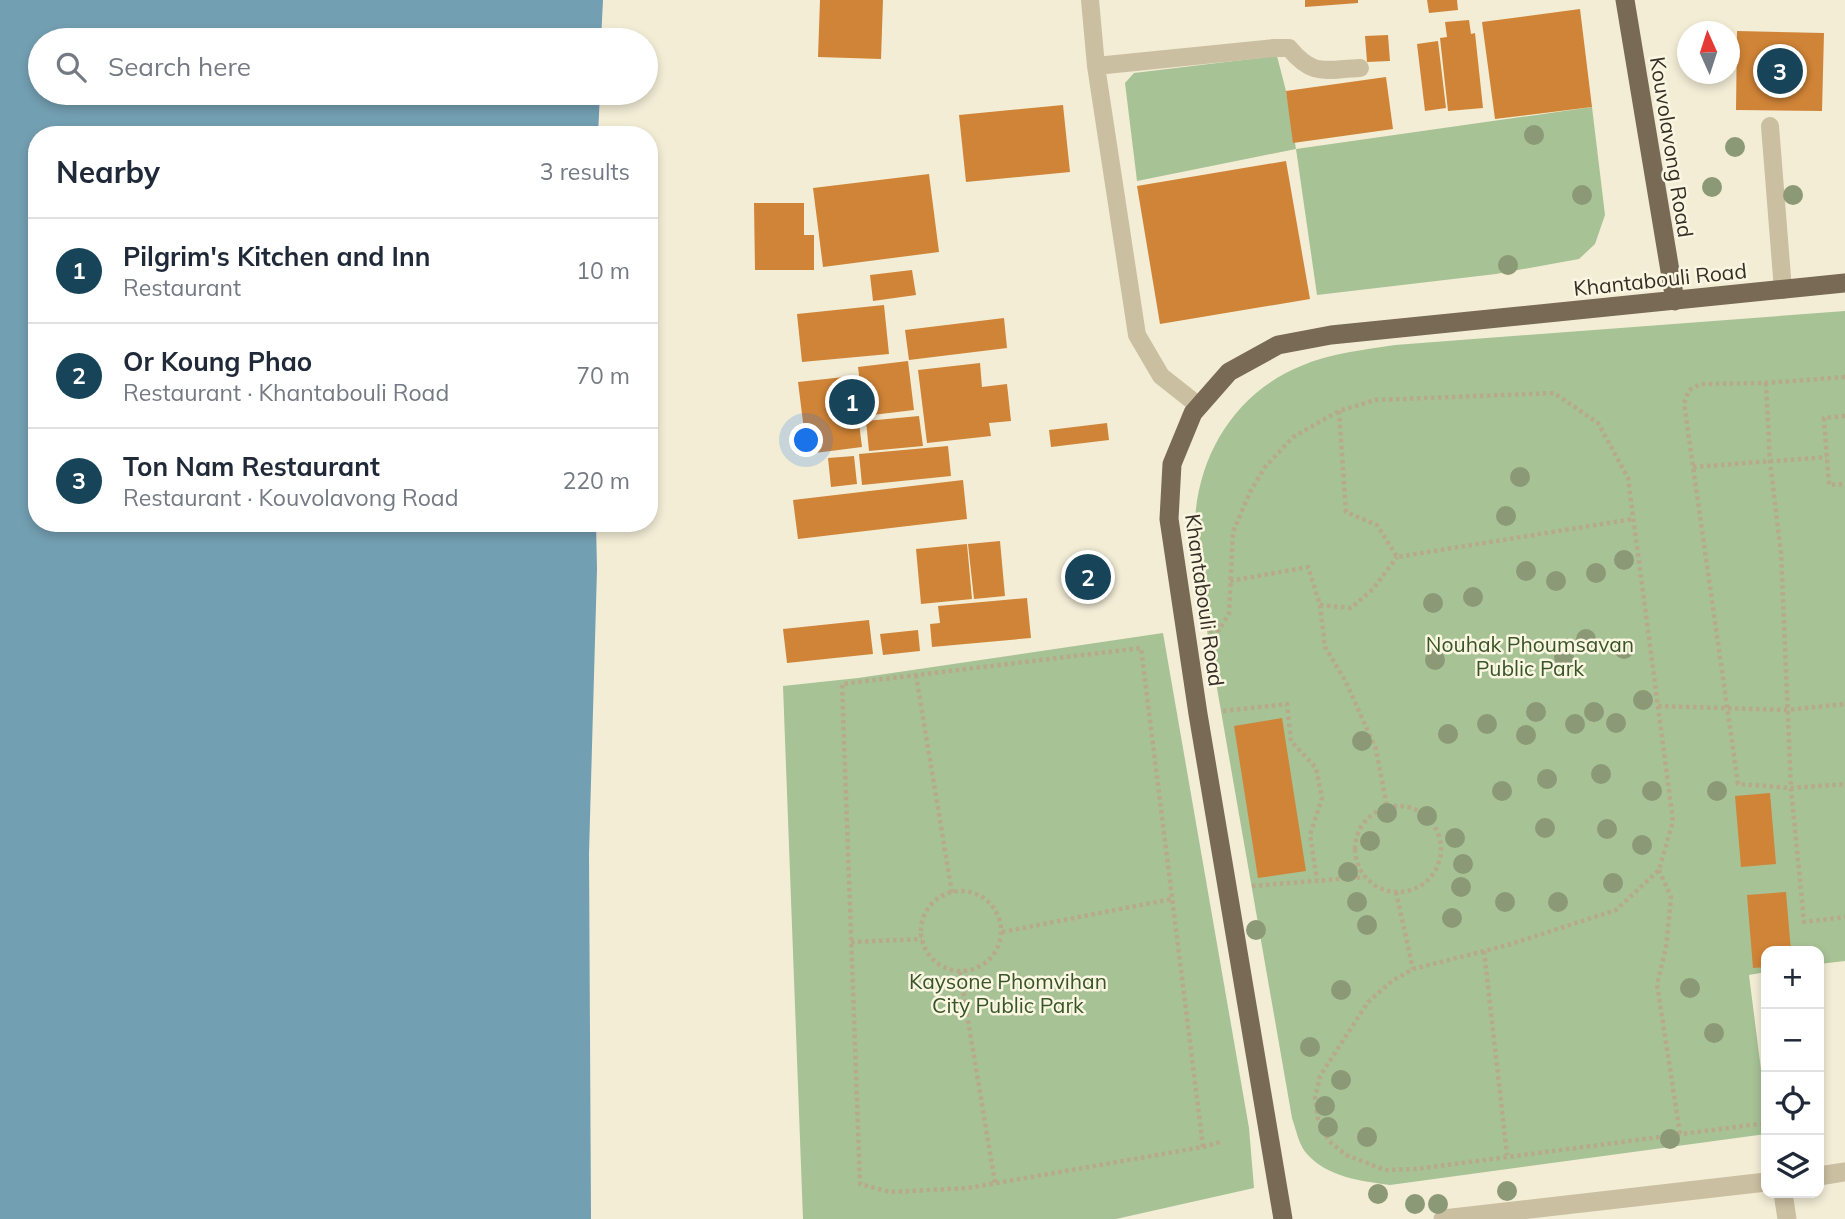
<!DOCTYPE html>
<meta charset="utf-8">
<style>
body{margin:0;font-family:Mulish,sans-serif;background:#f2f2f3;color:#1f2937}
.controls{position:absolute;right:21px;bottom:21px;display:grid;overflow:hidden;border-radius:14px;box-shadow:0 4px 10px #0003}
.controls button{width:63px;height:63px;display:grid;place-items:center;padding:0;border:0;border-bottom:2px solid #e0e1e3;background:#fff;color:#1f2937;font:35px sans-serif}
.compass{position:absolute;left:1677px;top:21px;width:63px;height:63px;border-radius:50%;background:#fff;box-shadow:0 4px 10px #0003;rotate:357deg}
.you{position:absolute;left:807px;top:441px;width:24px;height:24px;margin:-18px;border:5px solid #fff;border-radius:50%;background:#1a73e8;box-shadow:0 0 0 10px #1a73e833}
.badge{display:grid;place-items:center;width:46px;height:46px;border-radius:50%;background:#174459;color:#fff;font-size:23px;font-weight:700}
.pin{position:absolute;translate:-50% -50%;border:4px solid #fff;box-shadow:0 2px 7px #0006}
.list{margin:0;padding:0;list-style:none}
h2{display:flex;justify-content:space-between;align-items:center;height:91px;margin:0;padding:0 28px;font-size:30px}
h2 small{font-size:23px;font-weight:400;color:#747a83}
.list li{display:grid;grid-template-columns:46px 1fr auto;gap:21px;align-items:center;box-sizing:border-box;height:105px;padding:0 28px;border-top:2px solid #e0e1e3}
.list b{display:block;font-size:26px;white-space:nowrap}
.list p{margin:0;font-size:23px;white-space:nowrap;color:#747a83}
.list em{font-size:23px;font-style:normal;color:#747a83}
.icon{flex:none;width:38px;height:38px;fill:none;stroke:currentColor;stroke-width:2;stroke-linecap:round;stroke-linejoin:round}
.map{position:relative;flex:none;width:1845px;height:1219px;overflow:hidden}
.search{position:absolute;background:#fff;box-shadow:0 4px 10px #0003;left:28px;top:28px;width:630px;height:77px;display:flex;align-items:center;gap:18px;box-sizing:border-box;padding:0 24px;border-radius:38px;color:#747a83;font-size:26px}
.panel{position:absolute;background:#fff;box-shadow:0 4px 10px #0003;left:28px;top:126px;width:630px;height:406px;border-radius:28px}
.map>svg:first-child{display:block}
.green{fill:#a7c295}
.water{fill:#739fb2}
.building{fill:#d08437}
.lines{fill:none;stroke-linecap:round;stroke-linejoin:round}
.path{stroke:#b7aa8b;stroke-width:4.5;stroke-dasharray:3.5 3.5;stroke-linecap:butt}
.service{stroke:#cbbfa1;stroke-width:18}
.minor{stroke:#cbbfa1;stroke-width:19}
.primary{stroke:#786a54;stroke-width:19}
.tree{fill:#8c9976}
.labels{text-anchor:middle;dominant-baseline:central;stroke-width:5;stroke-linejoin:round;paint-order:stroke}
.street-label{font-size:21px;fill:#352e25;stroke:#faf6e2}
.park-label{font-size:21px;fill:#385527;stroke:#faf6e2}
</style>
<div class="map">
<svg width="1845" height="1219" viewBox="0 0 1845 1219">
<rect width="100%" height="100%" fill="#f3edd6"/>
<path class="green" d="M1277,56L1286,91L1296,149L1592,107L1605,215L1595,244L1579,259L1496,274L1317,295L1296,149L1137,181L1125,83L1134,73Z
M1845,311V961L1819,964V951H1766V972L1749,975L1766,1109V1134L1390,1185C1361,1181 1327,1177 1307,1154C1299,1146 1296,1129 1292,1118L1199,585C1197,564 1194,541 1195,520C1199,452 1237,392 1301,366C1330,353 1364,350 1395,345Z
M1163,633L1249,1128L1254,1188L1116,1219H803L783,686L858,678Z"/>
<path class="water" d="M0,0H603L601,40H40V93H600L598,135H37V523H596L597,569L589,853L591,1219H0Z"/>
<path class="building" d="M820,0H883L881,59L818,57Z
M1305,0H1358V3L1305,7Z
M1427,0H1457L1458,10L1429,13Z
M1580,9L1592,107L1495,119L1482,22Z
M1469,20L1471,34L1475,33L1483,108L1448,111L1440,38L1447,37L1445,22Z
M1737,31L1824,33L1822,111L1736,110Z
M1388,35L1390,61L1367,62L1365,36Z
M1438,41L1446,108L1425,111L1417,44Z
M1386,77L1393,129L1293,143L1286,91Z
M1063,105L1070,172L966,182L959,115Z
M1286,161L1310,299L1160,324L1137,186Z
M929,174L939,252L823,267L813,188Z
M754,203H804V235H814V270H755Z
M912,270L916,295L873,301L870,275Z
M884,305L889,354L802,362L797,314Z
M1004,318L1007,348L909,360L905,330Z
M908,361L914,410L864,416L858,367Z
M980,363L982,387L1007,384L1011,421L989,423L991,436L927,443L918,370Z
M853,376L862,447L807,454L798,382Z
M919,416L923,446L869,451L866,421Z
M1107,423L1109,440L1051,447L1049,430Z
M948,446L951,476L862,485L859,454Z
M854,456L857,484L831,487L828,458Z
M963,480L967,519L798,539L793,500Z
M1000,541L1005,596L974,599L968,544Z
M967,544L972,599L921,604L916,549Z
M1027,598L1031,638L932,647L930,624L940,623L938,606Z
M869,620L873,654L787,663L783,629Z
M918,630L920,651L883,655L880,634Z
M1282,718L1306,871L1258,878L1234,726Z
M1770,793L1776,864L1741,867L1735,796Z
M1786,892L1791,951H1766V967L1753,968L1747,895Z"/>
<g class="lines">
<path class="path" d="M1845,377L1766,383L1701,384L1689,390L1684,403L1738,784L1791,788L1845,784
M1766,383L1770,462L1781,553L1791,788L1804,922L1845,917
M1339,411L1346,512L1377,525L1397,557L1633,519
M1845,416L1824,418L1829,485L1845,484
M1693,467L1827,457
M1230,581L1308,567L1320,605L1325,647L1345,680L1376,749L1387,807
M1320,605L1351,608L1373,589L1397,557
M1209,631L1219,630L1229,613L1233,532L1250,492L1265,467L1293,437L1339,411L1375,400L1554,393L1598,423L1628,478L1673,821L1659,870L1616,910L1508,945L1413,969L1392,981L1368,1002L1320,1076L1315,1098L1318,1121L1329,1141L1346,1155L1385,1170L1416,1169L1766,1123
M916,675L952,893
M1658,706L1787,710L1845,704
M1223,711L1287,704L1291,741L1316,768L1322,798L1310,835L1317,880
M1355 849a43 43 0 1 1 86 0a43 43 0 1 1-86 0Z
M1659,870L1671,897L1666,948L1657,984L1680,1134
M1252,886L1365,877
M921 931a40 40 0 1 1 80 0a40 40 0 1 1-80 0Z
M1396,892L1413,969
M1002,932L1172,899
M851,942L922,939
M1484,951L1507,1155
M960,972L995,1183
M1203,1147L1141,648L842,684L860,1184L890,1192L968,1188L1203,1147L1220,1142"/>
<path class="service" d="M1090,0L1096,66L1137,335L1161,376L1199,406
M1096,66L1274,48H1289C1314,78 1325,69 1360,68
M1770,126L1783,290"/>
<path class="minor" d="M1819,1176L1845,1172
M1783,1193L1787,1219
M1443,1219L1766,1182"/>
<path class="primary" d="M1625,0L1675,301
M1283,1219L1198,714L1169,519L1172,464L1193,413L1229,372L1278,345L1331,335L1845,283"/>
</g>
<g class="tree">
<circle cx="1534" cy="135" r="10"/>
<circle cx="1735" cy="147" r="10"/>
<circle cx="1712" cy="187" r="10"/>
<circle cx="1582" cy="195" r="10"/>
<circle cx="1793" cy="195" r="10"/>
<circle cx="1508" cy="265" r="10"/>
<circle cx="1520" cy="477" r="10"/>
<circle cx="1506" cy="516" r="10"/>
<circle cx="1624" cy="560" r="10"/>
<circle cx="1526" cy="571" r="10"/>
<circle cx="1596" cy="573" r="10"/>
<circle cx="1556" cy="581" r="10"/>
<circle cx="1473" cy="597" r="10"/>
<circle cx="1433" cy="603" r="10"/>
<circle cx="1586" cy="639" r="10"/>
<circle cx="1624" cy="649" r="10"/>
<circle cx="1564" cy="657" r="10"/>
<circle cx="1435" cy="660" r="10"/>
<circle cx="1643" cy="700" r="10"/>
<circle cx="1536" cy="712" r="10"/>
<circle cx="1594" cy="712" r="10"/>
<circle cx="1616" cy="723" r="10"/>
<circle cx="1487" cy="724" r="10"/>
<circle cx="1575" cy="724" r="10"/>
<circle cx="1448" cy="734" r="10"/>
<circle cx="1526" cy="735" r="10"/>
<circle cx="1362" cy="741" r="10"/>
<circle cx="1601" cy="774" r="10"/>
<circle cx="1547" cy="779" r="10"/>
<circle cx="1502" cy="791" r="10"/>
<circle cx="1652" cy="791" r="10"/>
<circle cx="1717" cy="791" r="10"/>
<circle cx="1387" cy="813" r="10"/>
<circle cx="1427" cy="816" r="10"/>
<circle cx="1545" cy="828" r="10"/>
<circle cx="1607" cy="829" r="10"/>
<circle cx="1455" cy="838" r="10"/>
<circle cx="1370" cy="841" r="10"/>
<circle cx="1642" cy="845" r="10"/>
<circle cx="1463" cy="864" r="10"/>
<circle cx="1348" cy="872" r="10"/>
<circle cx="1613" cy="883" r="10"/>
<circle cx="1461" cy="887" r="10"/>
<circle cx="1357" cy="902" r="10"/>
<circle cx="1505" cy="902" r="10"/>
<circle cx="1558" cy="902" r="10"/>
<circle cx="1452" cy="918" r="10"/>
<circle cx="1367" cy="925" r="10"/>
<circle cx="1256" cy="930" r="10"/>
<circle cx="1690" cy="988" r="10"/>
<circle cx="1341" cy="990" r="10"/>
<circle cx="1714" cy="1033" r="10"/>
<circle cx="1310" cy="1047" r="10"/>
<circle cx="1341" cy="1080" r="10"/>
<circle cx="1325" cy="1106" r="10"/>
<circle cx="1328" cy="1127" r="10"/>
<circle cx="1367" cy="1137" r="10"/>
<circle cx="1670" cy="1139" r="10"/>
<circle cx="1507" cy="1191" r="10"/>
<circle cx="1378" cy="1194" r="10"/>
<circle cx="1415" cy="1204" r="10"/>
<circle cx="1438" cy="1204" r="10"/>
</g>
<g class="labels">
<g class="street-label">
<text transform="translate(1672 147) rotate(81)">Kouvolavong Road</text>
<text transform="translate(1660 279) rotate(-6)">Khantabouli Road</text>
<text transform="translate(1205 600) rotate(82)">Khantabouli Road</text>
</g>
<g class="park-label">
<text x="1530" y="644">Nouhak Phoumsavan<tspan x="1530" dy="24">Public Park</tspan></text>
<text x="1008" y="981">Kaysone Phomvihan<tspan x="1008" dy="24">City Public Park</tspan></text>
</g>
</g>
</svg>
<div class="controls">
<button>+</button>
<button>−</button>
<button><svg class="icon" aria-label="locate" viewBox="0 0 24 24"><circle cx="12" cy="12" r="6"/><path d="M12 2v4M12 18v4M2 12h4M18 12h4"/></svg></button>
<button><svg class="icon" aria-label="layers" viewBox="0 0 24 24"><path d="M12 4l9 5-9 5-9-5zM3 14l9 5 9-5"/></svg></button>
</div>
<svg class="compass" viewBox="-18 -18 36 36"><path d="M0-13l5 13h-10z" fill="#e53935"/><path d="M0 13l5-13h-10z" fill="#747a83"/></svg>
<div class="you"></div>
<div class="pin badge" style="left:852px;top:402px">1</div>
<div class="pin badge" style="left:1088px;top:577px">2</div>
<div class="pin badge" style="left:1780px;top:71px">3</div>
<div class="search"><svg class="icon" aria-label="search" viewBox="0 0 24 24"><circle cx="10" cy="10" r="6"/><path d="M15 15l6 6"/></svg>Search here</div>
<section class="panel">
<h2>Nearby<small>3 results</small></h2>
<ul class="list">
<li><span class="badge">1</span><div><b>Pilgrim's Kitchen and Inn</b><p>Restaurant</p></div><em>10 m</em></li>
<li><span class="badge">2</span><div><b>Or Koung Phao</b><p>Restaurant · Khantabouli Road</p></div><em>70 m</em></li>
<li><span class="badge">3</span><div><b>Ton Nam Restaurant</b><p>Restaurant · Kouvolavong Road</p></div><em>220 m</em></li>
</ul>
</section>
</div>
